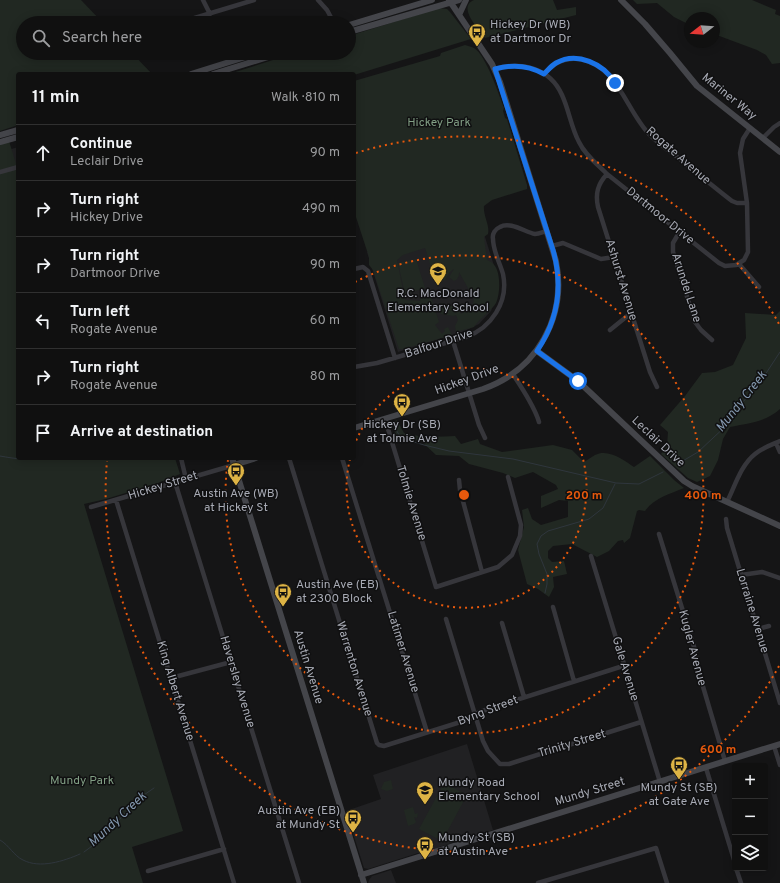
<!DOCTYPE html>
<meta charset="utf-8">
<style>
body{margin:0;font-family:Overpass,sans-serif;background:#1e1e1e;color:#f1f3f6}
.controls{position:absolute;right:12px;bottom:12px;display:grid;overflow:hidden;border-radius:4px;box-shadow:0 2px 10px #0003}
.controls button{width:36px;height:36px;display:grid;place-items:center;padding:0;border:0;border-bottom:1px solid #303030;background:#101010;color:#f1f3f6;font:20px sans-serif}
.compass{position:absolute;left:684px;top:12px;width:36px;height:36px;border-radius:50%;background:#101010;box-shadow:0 2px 10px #0003;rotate:253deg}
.stop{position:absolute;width:12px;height:12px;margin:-9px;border:3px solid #1a73e8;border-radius:50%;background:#fff}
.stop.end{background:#1a73e8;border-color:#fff;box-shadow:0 1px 4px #0008}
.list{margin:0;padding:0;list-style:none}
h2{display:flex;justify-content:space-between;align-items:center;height:52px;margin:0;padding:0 16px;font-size:17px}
h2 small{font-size:13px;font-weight:400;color:#9c9d9f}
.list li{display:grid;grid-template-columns:26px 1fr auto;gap:12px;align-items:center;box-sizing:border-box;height:56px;padding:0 16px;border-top:1px solid #303030}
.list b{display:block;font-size:15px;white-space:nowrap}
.list p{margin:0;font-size:13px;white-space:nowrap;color:#9c9d9f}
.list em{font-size:13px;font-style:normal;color:#9c9d9f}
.icon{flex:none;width:22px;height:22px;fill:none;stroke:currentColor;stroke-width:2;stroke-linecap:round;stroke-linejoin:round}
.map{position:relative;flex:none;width:780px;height:883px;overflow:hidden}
.search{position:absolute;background:#101010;box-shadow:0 2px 10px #0003;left:16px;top:16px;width:340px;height:44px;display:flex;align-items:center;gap:10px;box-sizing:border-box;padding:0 14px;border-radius:22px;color:#9c9d9f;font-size:15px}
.panel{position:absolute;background:#101010;box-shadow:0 2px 10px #0003;left:16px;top:72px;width:340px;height:388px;border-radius:4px}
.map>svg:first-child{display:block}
.built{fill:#212123}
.green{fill:#212822}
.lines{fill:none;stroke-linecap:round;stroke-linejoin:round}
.stream{stroke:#2f363d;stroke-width:1}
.street{stroke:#36363b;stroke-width:4.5}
.secondary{stroke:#44454a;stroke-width:6}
.route{stroke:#1a73e8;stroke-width:5}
.ring{fill:none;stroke:#e8590c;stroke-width:2;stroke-dasharray:2 4}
.labels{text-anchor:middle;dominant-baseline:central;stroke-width:3;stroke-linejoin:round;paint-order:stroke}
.poi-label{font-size:12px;fill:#a8abb5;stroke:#101011;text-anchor:start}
.street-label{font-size:12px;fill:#a8abb5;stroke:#101011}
.park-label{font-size:12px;fill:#819e84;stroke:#101011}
.water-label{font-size:13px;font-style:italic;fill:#8296ac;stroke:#101011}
.centre{fill:#e8590c;stroke:#101011;stroke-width:2}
.ring-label{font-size:12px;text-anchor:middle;font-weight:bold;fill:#e8590c;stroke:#101011;stroke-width:3;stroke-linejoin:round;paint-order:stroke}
</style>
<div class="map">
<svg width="780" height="883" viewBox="0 0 780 883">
<rect width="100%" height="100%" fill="#151516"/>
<path class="built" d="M18,147V184L8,150Z
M479,218L497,275L494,303L491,311L479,324L465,331L398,352L367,252Z
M467,744L493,830L439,847L436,850L422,854L418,853L368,869L364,868L346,811L381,799L373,775Z
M391,870L396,883H368L369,880L372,876Z"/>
<path class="green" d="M0,0H81L103,23H23V53H132L152,74H18V125L0,131Z
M474,0H553L557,10L576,7V15L485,38C478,28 457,7 474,0Z
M633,0H752L776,10L775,14L780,16V63L772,64L766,55L757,50L714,34V18H690V25L674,17L657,3L637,4Z
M439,8L447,9L450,12L471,39L354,75V74H229L295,53H349V36Z
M465,45C468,46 472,47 474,48C486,55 499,95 504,108L503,111L505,118L507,119L527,185V189L492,200L484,206C483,216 490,225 488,234L484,237L487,260C490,261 493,263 495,266C501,275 500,294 496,303C492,310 479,319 474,327L456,332L455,326L458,320L456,315L453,316L441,314L437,308L439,304L444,303L447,308L455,304L461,314L473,304L474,299L459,272C459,275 459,279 454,281L449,277L454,269C448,272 448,277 444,281C430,273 430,262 425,248L403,255L397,260L405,300L420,301L421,297L430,294L439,322L435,325L442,334L445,331L444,329L448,327L452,335L403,349H399L373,270L369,265V257L354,211V81L440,56L441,53Z
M9,141L18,170V458H175L180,474L158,483L106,499L84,504L183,831L132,847L143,883H0V143Z
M416,259L425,288L405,294L398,263Z
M780,311V409C766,422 748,423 730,427L723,439L718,460L710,476L697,482L688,478L661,454L667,446L668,432L660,425L685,396L702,373L715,372L733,365L746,338L745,313L776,315Z
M397,420L404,433C421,438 438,437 455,436L461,444L478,439L480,444L502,452L553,445L572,450L584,462C588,460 591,457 595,455C608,448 624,460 634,467L650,456L674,480L684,488C670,494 654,498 645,511L639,510L637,511L630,538L624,543L623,540L618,541L609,551L597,557L572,544L553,546L548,551V558L552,562L564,561L567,574L553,577L554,587L549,597L538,589L527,584L518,550L524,527L522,510L528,508L532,519L541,525L568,517V501L559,500L541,508V496L558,489L556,485L533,472L515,478L503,473L469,464L459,456L436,455L421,441L396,438L392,423Z
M391,780L393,789L387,791L381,789L384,782Z
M444,783L467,795L442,841L419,829Z
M426,798L418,813L417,818L414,817L416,822L414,824L408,826L404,810L413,807L415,814L418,813Z"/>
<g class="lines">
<path class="stream" d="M392,423L401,438L424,445L449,451L513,459L616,483L639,484L663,472
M0,456C16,459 33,461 49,458
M681,462L698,452L728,424L742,403L759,384L780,352
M545,593L547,584V574L539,554L537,544L541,536L548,531L589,519L603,508L615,484
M0,840C9,845 14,856 23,860C40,869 64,861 80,854
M84,852L92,846L112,825L119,820L138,799L154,788"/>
<path class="street" d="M203,0L210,14
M318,0L327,10L334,23
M178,23L254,0
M495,69C522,61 550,68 562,95C569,110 571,127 579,142C585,155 597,164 607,174L719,263L725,266L736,265L744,260L748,252L747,203L740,153L743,139L750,128
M544,74C554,63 564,57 579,59C619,65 626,112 651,136C660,145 670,152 680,159C697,173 715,188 732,201L737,203H747
M763,138L774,127L780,123
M0,172L18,167
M607,174C598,184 595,193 598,207L650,372L657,387
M680,231L673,243V252L695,322L701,330L712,340
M552,246L563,243L601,259L614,257
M739,264L759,287
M354,269L363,267L368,271L395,358
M610,330L631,313
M453,341L479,425L485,438
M354,367L377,363L466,337C491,328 509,302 503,274C500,263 493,251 493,239C492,234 495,229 500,227C510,221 525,232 535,234C539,234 543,232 547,231
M513,374C522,389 534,405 539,422
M385,419L436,587L498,567L512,555L520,536L521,525L508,477
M776,443L780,452
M181,458L186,479
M289,458L377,743L379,745L384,746L470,719L479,712L623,666
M342,458L427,732
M459,480L460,490L482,572
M175,482L299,883
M116,500L234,883
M727,502C735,486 741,465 755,454C762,448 771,445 780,441
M91,507L234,465
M726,519L727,528L780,703
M659,534L695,650L699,673L725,761
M591,556L660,782
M741,575L762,572L780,578
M553,607L574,681
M446,619L483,741L488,751L500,764H509L641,722
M502,623L524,697
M758,629L769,626
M171,678L231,662
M774,746L780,765
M706,768L735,863
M736,868L741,883
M148,871L224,849
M538,883L656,848L667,883"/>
<path class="secondary" d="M621,0L645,24L670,53L697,86L780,152
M459,15L466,0
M349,25L432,0
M349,32L459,0
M191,74L258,53
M213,74L281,53
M0,135L18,130
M0,142L18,137
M537,351L578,381L684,481L692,486L780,526
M354,428L483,389C537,370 567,317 556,261L500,82L492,64L449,0
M232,458L364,883
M234,465L256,458
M361,875L780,744"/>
</g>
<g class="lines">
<path class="route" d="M578,381L537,351C558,320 563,285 553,250L495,69C513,64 528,65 544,74C548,70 551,66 556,63C577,51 604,64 615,83"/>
</g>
<g class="ring">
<path d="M354 446A120 120 0 1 1 350 459"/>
<path d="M355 282A239 239 0 1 1 228 460"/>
<path d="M779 666A359 359 0 0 1 107 461M356 153A359 359 0 0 1 779 324"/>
</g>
<defs>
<g id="bus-pin" transform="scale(0.9)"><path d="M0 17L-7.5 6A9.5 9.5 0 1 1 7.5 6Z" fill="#deb445" stroke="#101011"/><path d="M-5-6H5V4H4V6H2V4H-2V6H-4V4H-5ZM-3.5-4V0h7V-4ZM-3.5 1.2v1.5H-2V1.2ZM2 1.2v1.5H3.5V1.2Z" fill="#111"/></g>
<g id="school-pin" transform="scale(0.9)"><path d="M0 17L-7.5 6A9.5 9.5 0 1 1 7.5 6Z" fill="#deb445" stroke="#101011"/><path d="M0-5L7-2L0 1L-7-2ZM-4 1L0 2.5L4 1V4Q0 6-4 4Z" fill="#111"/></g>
</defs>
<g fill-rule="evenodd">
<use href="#bus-pin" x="477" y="32"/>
<use href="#school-pin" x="438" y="271"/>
<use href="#bus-pin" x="402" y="402"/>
<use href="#bus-pin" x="236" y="471"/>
<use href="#bus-pin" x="283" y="592"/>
<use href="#bus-pin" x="679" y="765"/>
<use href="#school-pin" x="425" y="790"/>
<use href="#bus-pin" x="353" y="818"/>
<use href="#bus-pin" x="425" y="845"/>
</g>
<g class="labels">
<g class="poi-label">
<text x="490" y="25">Hickey Dr (WB)<tspan x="490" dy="14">at Dartmoor Dr</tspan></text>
<text x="438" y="294" text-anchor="middle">R.C. MacDonald<tspan x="438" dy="14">Elementary School</tspan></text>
<text x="402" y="425" text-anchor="middle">Hickey Dr (SB)<tspan x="402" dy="14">at Tolmie Ave</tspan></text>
<text x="236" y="494" text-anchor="middle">Austin Ave (WB)<tspan x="236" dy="14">at Hickey St</tspan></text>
<text x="296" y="585">Austin Ave (EB)<tspan x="296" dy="14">at 2300 Block</tspan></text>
<text x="438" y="783">Mundy Road<tspan x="438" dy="14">Elementary School</tspan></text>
<text x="679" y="788" text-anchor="middle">Mundy St (SB)<tspan x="679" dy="14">at Gate Ave</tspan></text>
<text x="340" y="811" text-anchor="end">Austin Ave (EB)<tspan x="340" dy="14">at Mundy St</tspan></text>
<text x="438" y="838">Mundy St (SB)<tspan x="438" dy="14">at Austin Ave</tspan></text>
</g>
<g class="street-label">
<text transform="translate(729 97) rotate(39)">Mariner Way</text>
<text transform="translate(678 156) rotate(41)">Rogate Avenue</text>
<text transform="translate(660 216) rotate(39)">Dartmoor Drive</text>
<text transform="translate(621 280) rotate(73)">Ashurst Avenue</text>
<text transform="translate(686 288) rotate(72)">Arundel Lane</text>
<text transform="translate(439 344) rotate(-18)">Balfour Drive</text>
<text transform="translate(467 380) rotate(-20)">Hickey Drive</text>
<text transform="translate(658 442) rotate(43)">Leclair Drive</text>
<text transform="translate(163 486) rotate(-17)">Hickey Street</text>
<text transform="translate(411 503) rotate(73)">Tolmie Avenue</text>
<text transform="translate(752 611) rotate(73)">Lorraine Avenue</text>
<text transform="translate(692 648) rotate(75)">Kugler Avenue</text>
<text transform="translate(403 652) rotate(73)">Latimer Avenue</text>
<text transform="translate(308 667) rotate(73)">Austin Avenue</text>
<text transform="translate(354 669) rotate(73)">Warrenton Avenue</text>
<text transform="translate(625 669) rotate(73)">Gale Avenue</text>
<text transform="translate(237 682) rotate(73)">Haversley Avenue</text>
<text transform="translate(175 691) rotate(73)">King Albert Avenue</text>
<text transform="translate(488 711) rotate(-21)">Byng Street</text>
<text transform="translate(572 744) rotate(-17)">Trinity Street</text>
<text transform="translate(590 792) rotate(-17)">Mundy Street</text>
</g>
<g class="park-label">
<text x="439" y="123">Hickey Park</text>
<text x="82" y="781">Mundy Park</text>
</g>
<g class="water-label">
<text transform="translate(742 402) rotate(-52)">Mundy Creek</text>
<text transform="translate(118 820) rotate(-43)">Mundy Creek</text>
</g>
</g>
<circle cx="464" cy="495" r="6" class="centre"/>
<g class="ring-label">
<text x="584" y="499">200 m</text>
<text x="703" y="499">400 m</text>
<text x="718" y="753">600 m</text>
</g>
</svg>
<div class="controls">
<button>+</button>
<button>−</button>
<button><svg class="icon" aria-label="layers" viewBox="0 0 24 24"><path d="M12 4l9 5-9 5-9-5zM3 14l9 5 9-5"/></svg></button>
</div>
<svg class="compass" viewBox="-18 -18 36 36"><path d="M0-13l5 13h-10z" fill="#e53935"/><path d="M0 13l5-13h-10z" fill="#9c9d9f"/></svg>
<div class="stop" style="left:578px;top:381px"></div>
<div class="stop end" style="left:615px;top:83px"></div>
<div class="search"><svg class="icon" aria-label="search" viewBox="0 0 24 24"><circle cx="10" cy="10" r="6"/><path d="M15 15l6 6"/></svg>Search here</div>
<section class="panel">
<h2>11 min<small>Walk · 810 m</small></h2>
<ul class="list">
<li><svg class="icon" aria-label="ahead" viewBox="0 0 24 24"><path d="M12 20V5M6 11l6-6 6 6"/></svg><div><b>Continue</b><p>Leclair Drive</p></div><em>90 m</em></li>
<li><svg class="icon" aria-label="right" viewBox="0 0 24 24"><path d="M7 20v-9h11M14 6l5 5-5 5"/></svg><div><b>Turn right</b><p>Hickey Drive</p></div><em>490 m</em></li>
<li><svg class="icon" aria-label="right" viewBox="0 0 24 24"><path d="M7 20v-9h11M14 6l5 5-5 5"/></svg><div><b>Turn right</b><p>Dartmoor Drive</p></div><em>90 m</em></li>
<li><svg class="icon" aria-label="left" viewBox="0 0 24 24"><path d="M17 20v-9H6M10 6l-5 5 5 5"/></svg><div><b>Turn left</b><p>Rogate Avenue</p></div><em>60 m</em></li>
<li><svg class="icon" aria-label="right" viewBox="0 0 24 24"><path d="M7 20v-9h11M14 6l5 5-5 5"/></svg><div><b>Turn right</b><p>Rogate Avenue</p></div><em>80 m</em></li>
<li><svg class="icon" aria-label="arrive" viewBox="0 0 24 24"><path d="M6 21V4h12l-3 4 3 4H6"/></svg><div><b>Arrive at destination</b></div></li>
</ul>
</section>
</div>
